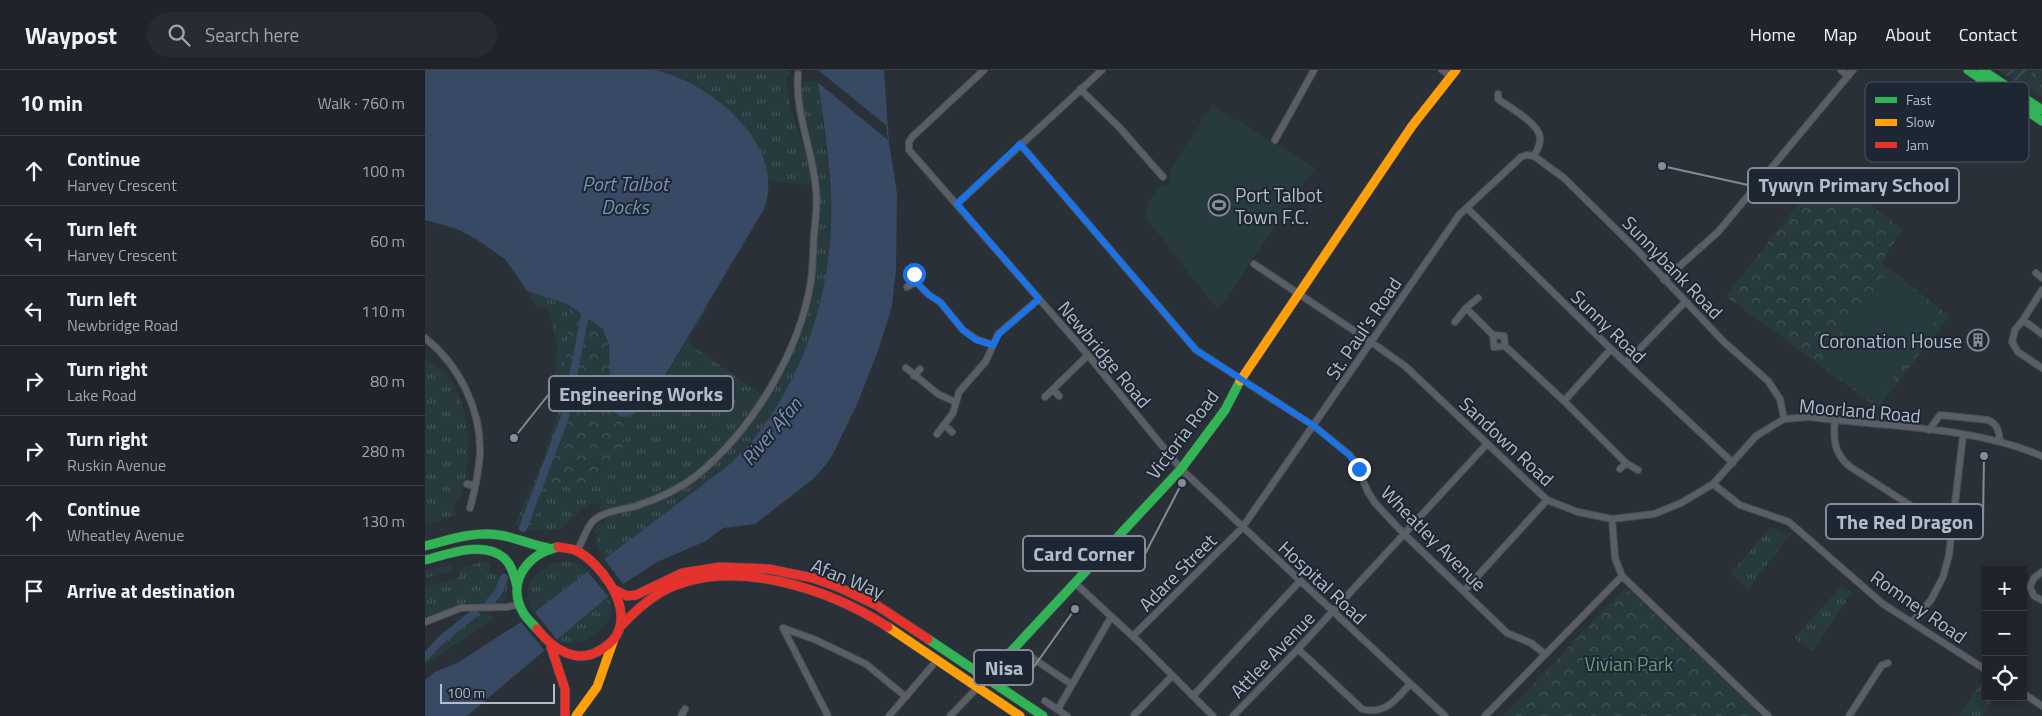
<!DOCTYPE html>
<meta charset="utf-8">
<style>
body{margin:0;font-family:"Titillium Web",sans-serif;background:#282c32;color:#f1f3f6}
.controls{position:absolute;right:15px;bottom:15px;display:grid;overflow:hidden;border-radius:0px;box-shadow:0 2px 8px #0003}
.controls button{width:45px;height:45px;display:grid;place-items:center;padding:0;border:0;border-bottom:1px solid #3d4147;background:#20242a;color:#f1f3f6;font:25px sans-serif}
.scale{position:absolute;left:15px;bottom:12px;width:115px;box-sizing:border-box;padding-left:5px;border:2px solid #b4bcc9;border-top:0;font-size:14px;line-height:18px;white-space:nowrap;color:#b4bcc9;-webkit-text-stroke:4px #1d2633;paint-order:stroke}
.stop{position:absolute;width:15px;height:15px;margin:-11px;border:4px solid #1a73e8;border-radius:50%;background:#fff}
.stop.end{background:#1a73e8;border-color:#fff;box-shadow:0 1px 5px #0008}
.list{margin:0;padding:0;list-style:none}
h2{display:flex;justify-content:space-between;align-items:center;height:65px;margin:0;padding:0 20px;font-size:21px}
h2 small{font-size:16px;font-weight:400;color:#a2a4a8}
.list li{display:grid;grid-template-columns:32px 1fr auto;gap:15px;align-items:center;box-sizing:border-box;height:70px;padding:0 20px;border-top:1px solid #3d4147}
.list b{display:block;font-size:19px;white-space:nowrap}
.list p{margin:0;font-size:16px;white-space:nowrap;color:#a2a4a8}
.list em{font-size:16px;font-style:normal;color:#a2a4a8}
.icon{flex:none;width:28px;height:28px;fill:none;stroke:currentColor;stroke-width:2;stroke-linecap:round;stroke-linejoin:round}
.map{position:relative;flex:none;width:1617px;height:646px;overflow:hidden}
header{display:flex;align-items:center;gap:30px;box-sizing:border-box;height:70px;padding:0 25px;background:#20242a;border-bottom:1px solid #3d4147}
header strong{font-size:24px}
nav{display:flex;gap:28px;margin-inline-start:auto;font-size:18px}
.search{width:350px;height:45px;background:#282c32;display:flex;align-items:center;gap:12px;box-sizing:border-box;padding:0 18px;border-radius:28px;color:#a2a4a8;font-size:19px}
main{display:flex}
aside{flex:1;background:#20242a}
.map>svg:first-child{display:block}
.grass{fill:url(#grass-tufts)}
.forest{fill:url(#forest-crowns)}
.garden{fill:url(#garden-furrows)}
.pitch{fill:#273a3e}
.water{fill:#384963}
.pier{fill:#2a3038}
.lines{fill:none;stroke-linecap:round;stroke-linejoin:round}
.canal{stroke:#384963;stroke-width:8}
.street-casing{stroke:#484c53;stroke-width:8}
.fast-casing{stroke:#484c53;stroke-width:10}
.slow-casing{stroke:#484c53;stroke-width:10}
.jam-casing{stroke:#484c53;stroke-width:10}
.street{stroke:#5a5e66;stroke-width:6}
.fast{stroke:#30b455;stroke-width:9}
.slow{stroke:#ff9f0a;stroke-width:9}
.jam{stroke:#e5322d;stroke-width:9}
.route{stroke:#1a73e8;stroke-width:6}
.labels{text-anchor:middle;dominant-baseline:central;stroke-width:4;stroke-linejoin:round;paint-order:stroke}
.poi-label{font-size:19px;fill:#b4bcc9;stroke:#1d2633;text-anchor:start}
.street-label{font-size:19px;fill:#b4bcc9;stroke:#1d2633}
.park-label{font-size:19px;fill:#6b9a76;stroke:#1d2633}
.water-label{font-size:20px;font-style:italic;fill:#7c92b1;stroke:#1d2633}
.key{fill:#1d2633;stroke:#4a5360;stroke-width:1}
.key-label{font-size:14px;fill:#b4bcc9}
.leader{fill:none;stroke:#848b96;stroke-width:2}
.callout-dot{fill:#848b96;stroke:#1d2633;stroke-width:2}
.callout{fill:#1d2633;stroke:#848b96;stroke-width:2}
.callout-label{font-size:20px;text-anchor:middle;font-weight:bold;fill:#b4bcc9}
</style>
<header>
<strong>Waypost</strong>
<div class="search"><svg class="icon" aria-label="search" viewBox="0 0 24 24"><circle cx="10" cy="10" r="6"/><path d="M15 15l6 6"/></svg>Search here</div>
<nav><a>Home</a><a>Map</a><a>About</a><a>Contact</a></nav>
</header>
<main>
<aside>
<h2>10 min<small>Walk · 760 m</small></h2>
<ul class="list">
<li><svg class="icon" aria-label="ahead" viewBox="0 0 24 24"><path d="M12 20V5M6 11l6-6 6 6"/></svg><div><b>Continue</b><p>Harvey Crescent</p></div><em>100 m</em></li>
<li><svg class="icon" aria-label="left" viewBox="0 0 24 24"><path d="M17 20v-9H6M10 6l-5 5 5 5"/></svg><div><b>Turn left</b><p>Harvey Crescent</p></div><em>60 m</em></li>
<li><svg class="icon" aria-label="left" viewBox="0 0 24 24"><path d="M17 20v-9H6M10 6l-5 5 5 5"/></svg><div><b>Turn left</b><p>Newbridge Road</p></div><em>110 m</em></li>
<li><svg class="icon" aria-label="right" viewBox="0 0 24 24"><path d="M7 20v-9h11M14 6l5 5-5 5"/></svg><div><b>Turn right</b><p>Lake Road</p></div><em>80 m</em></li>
<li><svg class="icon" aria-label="right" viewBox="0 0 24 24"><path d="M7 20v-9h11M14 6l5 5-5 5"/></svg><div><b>Turn right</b><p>Ruskin Avenue</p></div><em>280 m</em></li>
<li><svg class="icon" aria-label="ahead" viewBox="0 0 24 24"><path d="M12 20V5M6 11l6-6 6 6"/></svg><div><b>Continue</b><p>Wheatley Avenue</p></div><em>130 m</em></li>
<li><svg class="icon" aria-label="arrive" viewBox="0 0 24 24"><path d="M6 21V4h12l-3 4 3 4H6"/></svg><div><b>Arrive at destination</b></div></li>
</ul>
</aside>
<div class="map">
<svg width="1617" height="646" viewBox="0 0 1617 646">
<defs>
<pattern id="grass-tufts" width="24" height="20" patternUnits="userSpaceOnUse" patternTransform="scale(1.25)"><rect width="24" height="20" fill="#273a3e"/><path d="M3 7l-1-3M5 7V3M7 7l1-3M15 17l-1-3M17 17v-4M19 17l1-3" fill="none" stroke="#445559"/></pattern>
<pattern id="forest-crowns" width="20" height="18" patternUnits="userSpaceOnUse" patternTransform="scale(1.25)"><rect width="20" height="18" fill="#273a3e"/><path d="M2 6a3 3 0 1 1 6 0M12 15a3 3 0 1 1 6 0" fill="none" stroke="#445559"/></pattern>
<pattern id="garden-furrows" width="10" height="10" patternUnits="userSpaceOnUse" patternTransform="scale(1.25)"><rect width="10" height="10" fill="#273a3e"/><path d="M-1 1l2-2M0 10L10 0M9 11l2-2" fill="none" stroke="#445559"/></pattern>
</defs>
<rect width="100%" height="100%" fill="#2a3038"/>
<path class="grass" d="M228,0H361L365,3L362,6C361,44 384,77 386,115L342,110C337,55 280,9 228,0Z
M383,11H388L393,14C399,65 409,117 405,169C400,251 365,337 305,394L179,489L171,476L172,465L169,462L172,455L181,451L173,434H164L135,459L104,461L123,417L133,415H147L193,395L200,348C229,338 265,263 282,235L284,236L262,272L340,327L358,297L383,226L392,123L373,30L379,13Z
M102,221L121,227L144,238L139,316H130L132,277L123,238L111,237Z
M0,290C46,307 49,381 37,422C36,427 31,430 29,435L31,446L0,454Z
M1346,457L1362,464L1367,463L1323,519L1306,503Z
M59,491L65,495V503L83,508V516L79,531L69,534L33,535L0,548V516L33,508L35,499Z
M142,491L155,494L163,502L109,541C90,517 118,491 142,491Z
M26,495L28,501L0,508V501Z
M1417,515L1427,522L1387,581L1370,568Z
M183,526C199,553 155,584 132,570Z
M46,543L64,544L70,547L0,595V585L29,556L28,555L32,552L29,548Z
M1557,611L1561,613V627H1569L1557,646H1534Z"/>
<path class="forest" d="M1609,0H1617V27L1598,15Z
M1399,101L1478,159L1456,192L1524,246L1453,338L1301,226Z
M121,227C141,233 176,248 182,269L193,346L200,348C197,385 200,412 154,415C144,416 133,413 123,417L104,461L90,455L120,385L134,338L139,316L144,239Z
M1201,517L1336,646H1078Z"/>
<path class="garden" d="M1574,0H1607L1596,15Z"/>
<path class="pitch" d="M787,35L890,98L793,240L724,152C716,136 726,129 735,116L743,114L746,107L745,100Z
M1462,204L1516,245L1450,334L1395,293Z"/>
<path class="water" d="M0,0H228C284,10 363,75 339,139L232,319C221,335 197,364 185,334L184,276L178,259L142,234L102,221L80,189L51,169L32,159L0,150Z
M391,0H459L464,73L472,124L471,199L467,236L454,278L433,332L409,382L400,396L388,409L330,454L298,458L281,471L232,492L198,514L42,646H0V610L10,602L34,592L96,552L305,394C365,337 399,252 405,170C410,116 399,54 391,0Z"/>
<path class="pier" d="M390,0H393L461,55L463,70L391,11Z
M179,489L198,514L183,526L163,502Z
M109,541L132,570L119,580L96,552Z"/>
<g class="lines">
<path class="canal" d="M98,458L140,347L160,245
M63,534L73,523L79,508
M0,587L16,570L50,543"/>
<g class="street-casing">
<path id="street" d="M559,0L487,67L484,72V80L663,285L756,399L1020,646
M1017,0L1026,6
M1416,0L1423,6
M655,19L694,57L738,107
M1073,24V29C1084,37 1113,53 1115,67C1116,74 1112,80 1109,86
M850,70L889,0
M595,74L771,280L889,356L925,385L930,392L943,422L950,433L979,464L1082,563L1106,573L1120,584
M532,134L677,0
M1042,138L1186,279L1308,393
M829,194L946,272L980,296L1122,430L1153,442L1187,449L1229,444L1256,433L1288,414L1331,366L1359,349L1385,347C1462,357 1546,356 1617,386
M1611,203L1617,208
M489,204L491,212L504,225L515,232L538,260L551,269L568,275
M1239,210L1293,162L1428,0
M482,217L491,212
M1041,238L1068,265
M1598,250L1617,220
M1030,252L1041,238L1053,228
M1617,264L1598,250L1590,260L1587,272L1593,282L1617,298
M1068,265L1079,266L1080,276L1139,331L1201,393L1213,400
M1068,265L1069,277L1080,276
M0,268C33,294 56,338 55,382C54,400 50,420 45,438
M1201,293L1260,232
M481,298L513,324L530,332
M489,306L495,299
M628,319L634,326
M620,327L663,285
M1139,331L1186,279
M1410,350C1408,369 1409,383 1424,396L1508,450L1526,455
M520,355L527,362
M1504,360L1515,345L1563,350C1573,354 1574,362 1575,371
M512,364L528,343L534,322L561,291L573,264L614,229
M1195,399L1201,393
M42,414L50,416
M1288,414L1315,435L1364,452L1458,534L1561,600
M1187,449L1190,488L1197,506L1343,646
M152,481C157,472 161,459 168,451C180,440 200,440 214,435C235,428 254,419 271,406C327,361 375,281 386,211C388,196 388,180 389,165C390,150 393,135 391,120C388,81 370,44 373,4
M1617,502L1609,508L1605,517L1609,526L1617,530
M650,513L715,573L788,646
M1039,521L1122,430
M0,552L36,538L82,537L95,534
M1487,552L1506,530L1518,507L1524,485L1538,365
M358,558L391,570L441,594L481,627
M358,558L403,646
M708,566L817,458L1034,145L1096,87L1102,85L1109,86L1139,108L1213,181L1298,271L1343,311L1355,329L1359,349
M873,579L937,639C960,645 971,630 985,614
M606,587L646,614
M1598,623L1617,636
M768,626L875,511
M620,631L642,646
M633,639L686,547
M709,645L747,606
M256,646L260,639
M464,646L507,596
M525,646L553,617
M808,646L873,579L1062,374
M1060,646L1197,506
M1424,646L1457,595L1463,593"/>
</g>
<g class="fast-casing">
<path id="fast" d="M1543,0L1617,51
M1557,0L1617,40
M0,476C24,470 48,461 74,465C90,467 106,475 123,478
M0,490C23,484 59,470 79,488C87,495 89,506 92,516
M112,559C108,554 103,550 99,544C80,513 102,484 133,477
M503,569L618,646
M553,617L756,399L800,340L815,311
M577,618L578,601L583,588"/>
</g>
<g class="slow-casing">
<path id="slow" d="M815,311L987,56L1031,0
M463,557L595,646
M151,646L172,617L189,569"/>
</g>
<g class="jam-casing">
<path id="jam" d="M190,520L202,526L211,525L257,503L295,497L344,499L388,508L413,517L453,536L503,569
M195,557C209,542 224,528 242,519C310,487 404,519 463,557
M112,559C128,579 152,596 177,579C185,574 191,569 194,560C204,532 175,493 152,481C146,478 139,478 133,477
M126,577L140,619V646"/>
</g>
<use href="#street" class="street"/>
<use href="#fast" class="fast"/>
<use href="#slow" class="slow"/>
<use href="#jam" class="jam"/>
</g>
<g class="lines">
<path class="route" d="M489,204L491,212L504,225L515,232L538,260L551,270L568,275L574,264L614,229L532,134L595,74L771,280L889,356L924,385L934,399"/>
</g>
<defs>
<g id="stadium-ring" transform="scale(1.125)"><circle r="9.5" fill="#1d2633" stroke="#848b96" stroke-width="1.5"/><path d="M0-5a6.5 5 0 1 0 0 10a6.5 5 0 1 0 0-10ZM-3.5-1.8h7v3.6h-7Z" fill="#848b96"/></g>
<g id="building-ring" transform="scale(1.125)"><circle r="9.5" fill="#1d2633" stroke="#848b96" stroke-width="1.5"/><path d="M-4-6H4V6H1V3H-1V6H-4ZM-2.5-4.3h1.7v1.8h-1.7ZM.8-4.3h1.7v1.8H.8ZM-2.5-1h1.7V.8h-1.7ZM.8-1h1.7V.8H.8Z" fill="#848b96"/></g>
</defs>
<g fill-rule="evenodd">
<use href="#stadium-ring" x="794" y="135"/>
<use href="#building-ring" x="1553" y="270"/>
</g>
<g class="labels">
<g class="poi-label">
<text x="810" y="124">Port Talbot<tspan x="810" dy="22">Town F.C.</tspan></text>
<text x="1537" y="270" text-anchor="end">Coronation House</text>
</g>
<g class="street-label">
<text transform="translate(1248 197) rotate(46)">Sunnybank Road</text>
<text transform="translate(1184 256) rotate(44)">Sunny Road</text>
<text transform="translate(938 258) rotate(-56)">St. Paul's Road</text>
<text transform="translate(680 284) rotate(50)">Newbridge Road</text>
<text transform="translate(1435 340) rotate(5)">Moorland Road</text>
<text transform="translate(757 364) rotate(-53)">Victoria Road</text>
<text transform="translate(1082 371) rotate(43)">Sandown Road</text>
<text transform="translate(1009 468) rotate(45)">Wheatley Avenue</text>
<text transform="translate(752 502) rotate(-45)">Adare Street</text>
<text transform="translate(423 508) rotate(22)">Afan Way</text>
<text transform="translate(898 512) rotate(43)">Hospital Road</text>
<text transform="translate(1494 536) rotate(35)">Romney Road</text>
<text transform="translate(847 584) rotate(-46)">Attlee Avenue</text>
</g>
<g class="park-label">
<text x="1204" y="593">Vivian Park</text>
</g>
<g class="water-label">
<text x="200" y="113">Port Talbot<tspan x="200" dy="23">Docks</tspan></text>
<text transform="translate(346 361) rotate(-50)">River Afan</text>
</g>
</g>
<rect x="1440" y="12" width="164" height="80" rx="8" class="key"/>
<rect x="1450" y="27" width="22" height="6" fill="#30b455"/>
<rect x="1450" y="49" width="22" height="7" fill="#ff9f0a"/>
<rect x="1450" y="72" width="22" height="6" fill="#e5322d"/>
<g class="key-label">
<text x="1481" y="35">Fast</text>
<text x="1481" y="57">Slow</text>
<text x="1481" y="80">Jam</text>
</g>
<path class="leader" d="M1237 96L1323 115M89 368L124 324M1559 386L1558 452M757 413L720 484M650 539L608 598"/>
<g class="callout-dot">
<circle cx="1237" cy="96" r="5"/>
<circle cx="89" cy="368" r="5"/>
<circle cx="1559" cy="386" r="5"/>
<circle cx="757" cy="413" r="5"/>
<circle cx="650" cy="539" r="5"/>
</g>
<g class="callout">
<rect x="1323" y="98" width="211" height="35" rx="5"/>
<rect x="124" y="306" width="184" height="35" rx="5"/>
<rect x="1401" y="434" width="157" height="35" rx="5"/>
<rect x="598" y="466" width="122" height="35" rx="5"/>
<rect x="549" y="580" width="59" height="35" rx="5"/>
</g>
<g class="callout-label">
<text x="1429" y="122">Tywyn Primary School</text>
<text x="216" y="331">Engineering Works</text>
<text x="1480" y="459">The Red Dragon</text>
<text x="659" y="491">Card Corner</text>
<text x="579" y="605">Nisa</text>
</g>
</svg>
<div class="controls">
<button>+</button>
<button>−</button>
<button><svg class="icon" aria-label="locate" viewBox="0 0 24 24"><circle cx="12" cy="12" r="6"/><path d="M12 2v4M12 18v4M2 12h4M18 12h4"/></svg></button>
</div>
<div class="scale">100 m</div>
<div class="stop" style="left:489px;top:204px"></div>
<div class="stop end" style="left:934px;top:399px"></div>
</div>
</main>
